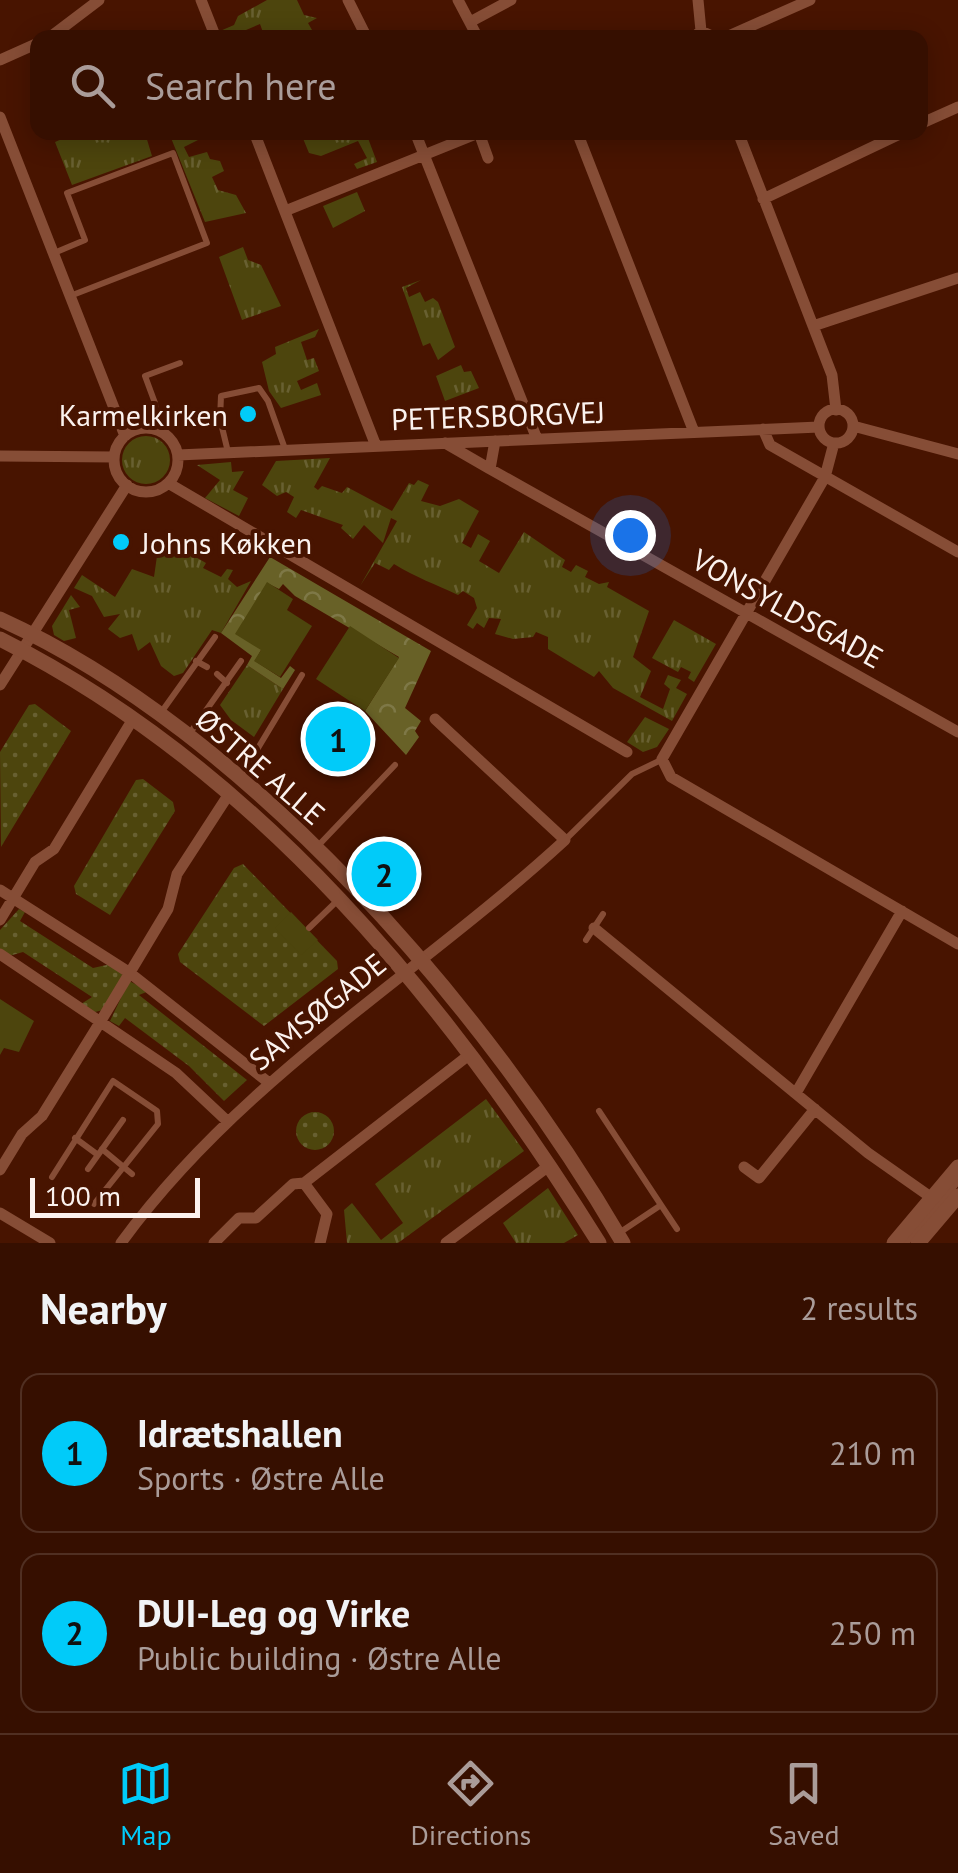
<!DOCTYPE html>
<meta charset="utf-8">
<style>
body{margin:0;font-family:"PT Sans",sans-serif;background:#3d180a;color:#f1f3f6}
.scale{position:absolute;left:30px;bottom:25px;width:170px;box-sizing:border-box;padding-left:10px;border:5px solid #fbf2ee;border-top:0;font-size:28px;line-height:35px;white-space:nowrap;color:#fbf2ee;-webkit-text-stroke:8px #481400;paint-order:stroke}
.you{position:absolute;left:630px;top:535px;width:35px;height:35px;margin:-25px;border:8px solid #fff;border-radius:50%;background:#1a73e8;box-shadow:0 0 0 15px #1a73e833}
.badge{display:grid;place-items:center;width:65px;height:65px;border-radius:50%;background:#01cbf9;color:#111;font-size:32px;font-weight:700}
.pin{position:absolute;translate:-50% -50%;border:5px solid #fff;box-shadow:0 2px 10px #0006}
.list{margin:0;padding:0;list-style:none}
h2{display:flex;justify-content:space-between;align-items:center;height:130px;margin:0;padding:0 40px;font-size:42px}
h2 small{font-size:32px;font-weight:400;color:#aa9c99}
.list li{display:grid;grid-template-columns:65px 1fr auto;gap:30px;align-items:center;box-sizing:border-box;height:160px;margin:0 20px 20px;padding:0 20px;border:2px solid #502f22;border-radius:20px}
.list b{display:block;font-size:38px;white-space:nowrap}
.list p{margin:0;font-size:32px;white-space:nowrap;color:#aa9c99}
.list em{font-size:32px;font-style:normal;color:#aa9c99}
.icon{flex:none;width:55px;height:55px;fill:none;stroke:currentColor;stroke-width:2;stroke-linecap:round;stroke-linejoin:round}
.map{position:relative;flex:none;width:958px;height:1243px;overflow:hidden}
.search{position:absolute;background:#360f00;box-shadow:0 5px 25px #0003;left:30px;right:30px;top:30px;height:110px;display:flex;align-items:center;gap:25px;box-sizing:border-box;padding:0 35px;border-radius:20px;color:#aa9c99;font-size:38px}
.sheet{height:490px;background:#360f00}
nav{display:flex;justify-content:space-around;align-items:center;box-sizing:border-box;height:140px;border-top:2px solid #502f22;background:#360f00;font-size:28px;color:#aa9c99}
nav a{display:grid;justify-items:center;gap:5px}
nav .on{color:#01cbf9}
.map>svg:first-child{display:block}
.grass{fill:url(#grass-tufts)}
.forest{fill:url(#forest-crowns)}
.park{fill:url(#park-dots)}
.garden{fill:#4d450d}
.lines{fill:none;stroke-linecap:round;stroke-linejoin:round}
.service{stroke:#864d36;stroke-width:6}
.minor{stroke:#864d36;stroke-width:11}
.tertiary{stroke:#864d36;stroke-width:15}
.poi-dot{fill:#01cbf9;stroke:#481400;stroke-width:4}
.labels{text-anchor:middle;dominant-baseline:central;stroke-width:8;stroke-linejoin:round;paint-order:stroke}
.poi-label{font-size:30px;fill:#fbf2ee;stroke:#481400;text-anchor:end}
.street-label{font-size:30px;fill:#fbf2ee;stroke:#481400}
</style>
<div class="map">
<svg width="958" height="1243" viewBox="0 0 958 1243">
<defs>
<pattern id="grass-tufts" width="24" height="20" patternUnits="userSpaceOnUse" patternTransform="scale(2.5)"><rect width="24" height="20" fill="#4d450d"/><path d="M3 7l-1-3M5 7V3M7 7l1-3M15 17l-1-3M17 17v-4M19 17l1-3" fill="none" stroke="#686031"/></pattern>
<pattern id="forest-crowns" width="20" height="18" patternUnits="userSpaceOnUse" patternTransform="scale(2.5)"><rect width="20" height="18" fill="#686127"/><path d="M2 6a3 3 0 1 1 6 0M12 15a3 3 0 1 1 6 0" fill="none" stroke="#7e7847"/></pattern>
<pattern id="park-dots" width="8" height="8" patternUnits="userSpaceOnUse" patternTransform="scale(2.5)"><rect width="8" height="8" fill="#4d450d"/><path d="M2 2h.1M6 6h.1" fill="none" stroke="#686031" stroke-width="1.8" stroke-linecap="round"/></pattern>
</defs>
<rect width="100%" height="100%" fill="#481400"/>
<path class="grass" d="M267,0H297L304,15L317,18L308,23L316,37H257L264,35L260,24L239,33L240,37H224L220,31L234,25L238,16Z
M78,132L145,133L152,156L72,185L55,142Z
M169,133H212L184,147L189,157L207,152L210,159L220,161L224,171L212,177L218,190L236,195L246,213L205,222Z
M309,133H366L377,162L357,169L354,164L367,158L358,141L321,156L309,153L302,136Z
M357,192L365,211L333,228L323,206Z
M243,247L248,260L261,265L281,306L242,320L219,257Z
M421,280L406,288L409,297L420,292L425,302L433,298L438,302L455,347L438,360L430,343L423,346L402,287Z
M319,329L315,337L301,342L307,360L314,358L319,371L297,381L301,390L317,383L321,395L281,408L269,391L262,362L276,354L275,347Z
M461,365L464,372L471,371L479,388L445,401L436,376Z
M122 460a24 24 0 1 1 48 0a24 24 0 1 1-48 0Z
M330,458L314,487L318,490L322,486L342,493L347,487L392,511L409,483L414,485L418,480L429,485L421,501L440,506L459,499L479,511L462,543L471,548L478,534L490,541L479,561L499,573L524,532L565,560L562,567L571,572L576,565L588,571L585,577L599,584L609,582L607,587L649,611L633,657L651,671L640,697L663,709L670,689L664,684L668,675L681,680L676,688L687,694L672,721L613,688L599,671L594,677L548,649V637L536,632L533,637L513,639L495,634L501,619L489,618L484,628L477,623L473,629L467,625L477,608L474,598L463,591L458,595C435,584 417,578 394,564L389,570L375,563L360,586L397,521L391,518L383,543L364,525L353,539L341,528L343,525L301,510L296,518L287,512L294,497L286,492L277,496L262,485L276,461Z
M231,462L232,472L244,471L233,490L248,498L239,516L205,498L220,480L197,465Z
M183,536L194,550L192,555L206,563L203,568L221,577L227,569L233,570L228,579L237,587L251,581L221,633L212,630L183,673L174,676L161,666L150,642L138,651L132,634L120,638L108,629L120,614L104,617L92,596L74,588L82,575L115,597L132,569L154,577L158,549L171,557Z
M71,595L80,607L69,610L76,638L64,641L54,635L52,626Z
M674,620L716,644L694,682L688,678L691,672L681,667L678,672L652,658Z
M247,665L283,689L254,737L231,720L220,705Z
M645,717L669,729L657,747L643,752L627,742Z
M486,1099L524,1151L398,1243H347L344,1210L352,1203L381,1240L403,1223L375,1184Z
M548,1188L578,1235L564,1243H516L503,1223Z"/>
<path class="forest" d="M270,557L431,651L405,708L421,721L415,731L419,737L406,755L365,711L399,657L295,596L283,584L279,589L267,583L261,650L255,661L281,678L290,666L295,670L283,689L247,665L252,656L221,633Z"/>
<path class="park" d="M35,704L71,731L1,847L0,752L29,705Z
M143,779L173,802L175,811L110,915L76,894L74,886L136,780Z
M243,864L337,961L338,969L264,1026L180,962L178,954L234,868Z
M19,909L25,912L20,921L93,968L111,964L123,975L103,1010L95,1012L81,1004L92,997L23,952L9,956L0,950V930Z
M129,981L149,991L139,995L247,1080L224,1101L189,1066L125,1018L119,1026L110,1021Z
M296 1131a19 19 0 1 1 38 0a19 19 0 1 1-38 0Z"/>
<path class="garden" d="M267,582L293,599L287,610L312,626L280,677L254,661L261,650L235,634Z
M350,626L399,658L365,711L316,679Z
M291,912L318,940L301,955L275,928Z
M0,999L34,1021L19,1052L4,1048L0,1055Z"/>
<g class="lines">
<path class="service" d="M54,253L85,240L67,193L173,153L207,243L70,296
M158,430L155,403L145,376L180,363
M228,452L220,419L221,396L259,388L268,401L285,449
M196,661L207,667
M217,674L227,683
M160,714L215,637
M190,733L241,661
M240,778L302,675
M565,840L632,774L661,760
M315,849L395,765
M309,928L337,901
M586,940L603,914
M599,1111L661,1205L619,1233
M75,1138L98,1155
M102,1149L132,1174
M88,1169L123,1120
M52,1177L113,1081L157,1111L158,1124L94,1204
M661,1205L677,1229
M906,1243L958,1182"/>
<path class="minor" d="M201,0L216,38
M348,0L367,38
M458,0L478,38
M698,0L701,31
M470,22L511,0
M49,38L99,0
M693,38L701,31L716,38
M724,38L810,0
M0,60L38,43
M0,117L125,436
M920,124L958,107
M254,132L376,446
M415,132L537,439
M577,132L694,432
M738,132L832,375L836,410
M479,133L488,158
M763,199L904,132
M285,211L481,132
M813,326L958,278
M819 426a17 17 0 1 1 34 0a17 17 0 1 1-34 0Z
M853,426L958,454
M114 460a32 32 0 1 1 64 0a32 32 0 1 1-64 0Z
M763,429L770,445L958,552
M495,441L490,469L958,732
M445,443L490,469
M834,443L825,477L662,759L671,777L958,944
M178,455L819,427
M0,456L114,457
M168,483L627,752
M0,685L127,485
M0,890L130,973L268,1082
M0,920L35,862L54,849L133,719
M594,928L868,1153L932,1198
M0,954L176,1073L226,1120
M796,1093L902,911
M744,1167L759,1178L815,1109
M0,1170L22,1134L42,1116L96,1029L168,909L177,874L229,794
M304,1183L327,1214L320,1243
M0,1213L50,1243
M121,1243C241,1078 417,976 565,840L435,719
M214,1243L239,1218H256L293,1184L304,1183L469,1055
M446,1243L550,1165"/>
<path class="tertiary" d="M0,619C249,732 487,1010 623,1243
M0,639C257,768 449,1003 599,1243
M894,1243L958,1167
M918,1243L958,1196"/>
</g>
<g class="poi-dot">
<circle cx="248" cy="414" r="10"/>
<circle cx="121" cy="542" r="10"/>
</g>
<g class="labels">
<g class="poi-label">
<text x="228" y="414">Karmelkirken</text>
<text x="141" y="542" text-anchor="start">Johns Køkken</text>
</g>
<g class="street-label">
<text transform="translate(498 415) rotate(-2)">PETERSBORGVEJ</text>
<text transform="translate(788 608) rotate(29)">VONSYLDSGADE</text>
<text transform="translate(261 766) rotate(41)">ØSTRE ALLE</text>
<text transform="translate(317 1011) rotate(-39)">SAMSØGADE</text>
</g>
</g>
</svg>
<div class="scale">100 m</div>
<div class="you"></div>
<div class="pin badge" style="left:338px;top:739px">1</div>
<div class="pin badge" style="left:384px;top:874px">2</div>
<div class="search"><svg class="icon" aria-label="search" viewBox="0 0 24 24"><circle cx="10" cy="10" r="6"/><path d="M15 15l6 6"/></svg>Search here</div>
</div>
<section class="sheet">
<h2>Nearby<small>2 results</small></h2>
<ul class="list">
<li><span class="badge">1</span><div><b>Idrætshallen</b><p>Sports · Østre Alle</p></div><em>210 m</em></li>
<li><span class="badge">2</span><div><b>DUI-Leg og Virke</b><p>Public building · Østre Alle</p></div><em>250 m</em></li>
</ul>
</section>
<nav>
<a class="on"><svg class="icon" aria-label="map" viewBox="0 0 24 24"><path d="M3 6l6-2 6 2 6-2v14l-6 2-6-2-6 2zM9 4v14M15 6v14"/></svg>Map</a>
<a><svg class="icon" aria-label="directions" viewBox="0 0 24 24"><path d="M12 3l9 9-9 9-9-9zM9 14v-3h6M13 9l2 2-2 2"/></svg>Directions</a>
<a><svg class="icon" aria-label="saved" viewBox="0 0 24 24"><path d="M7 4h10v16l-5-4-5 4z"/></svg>Saved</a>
</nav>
